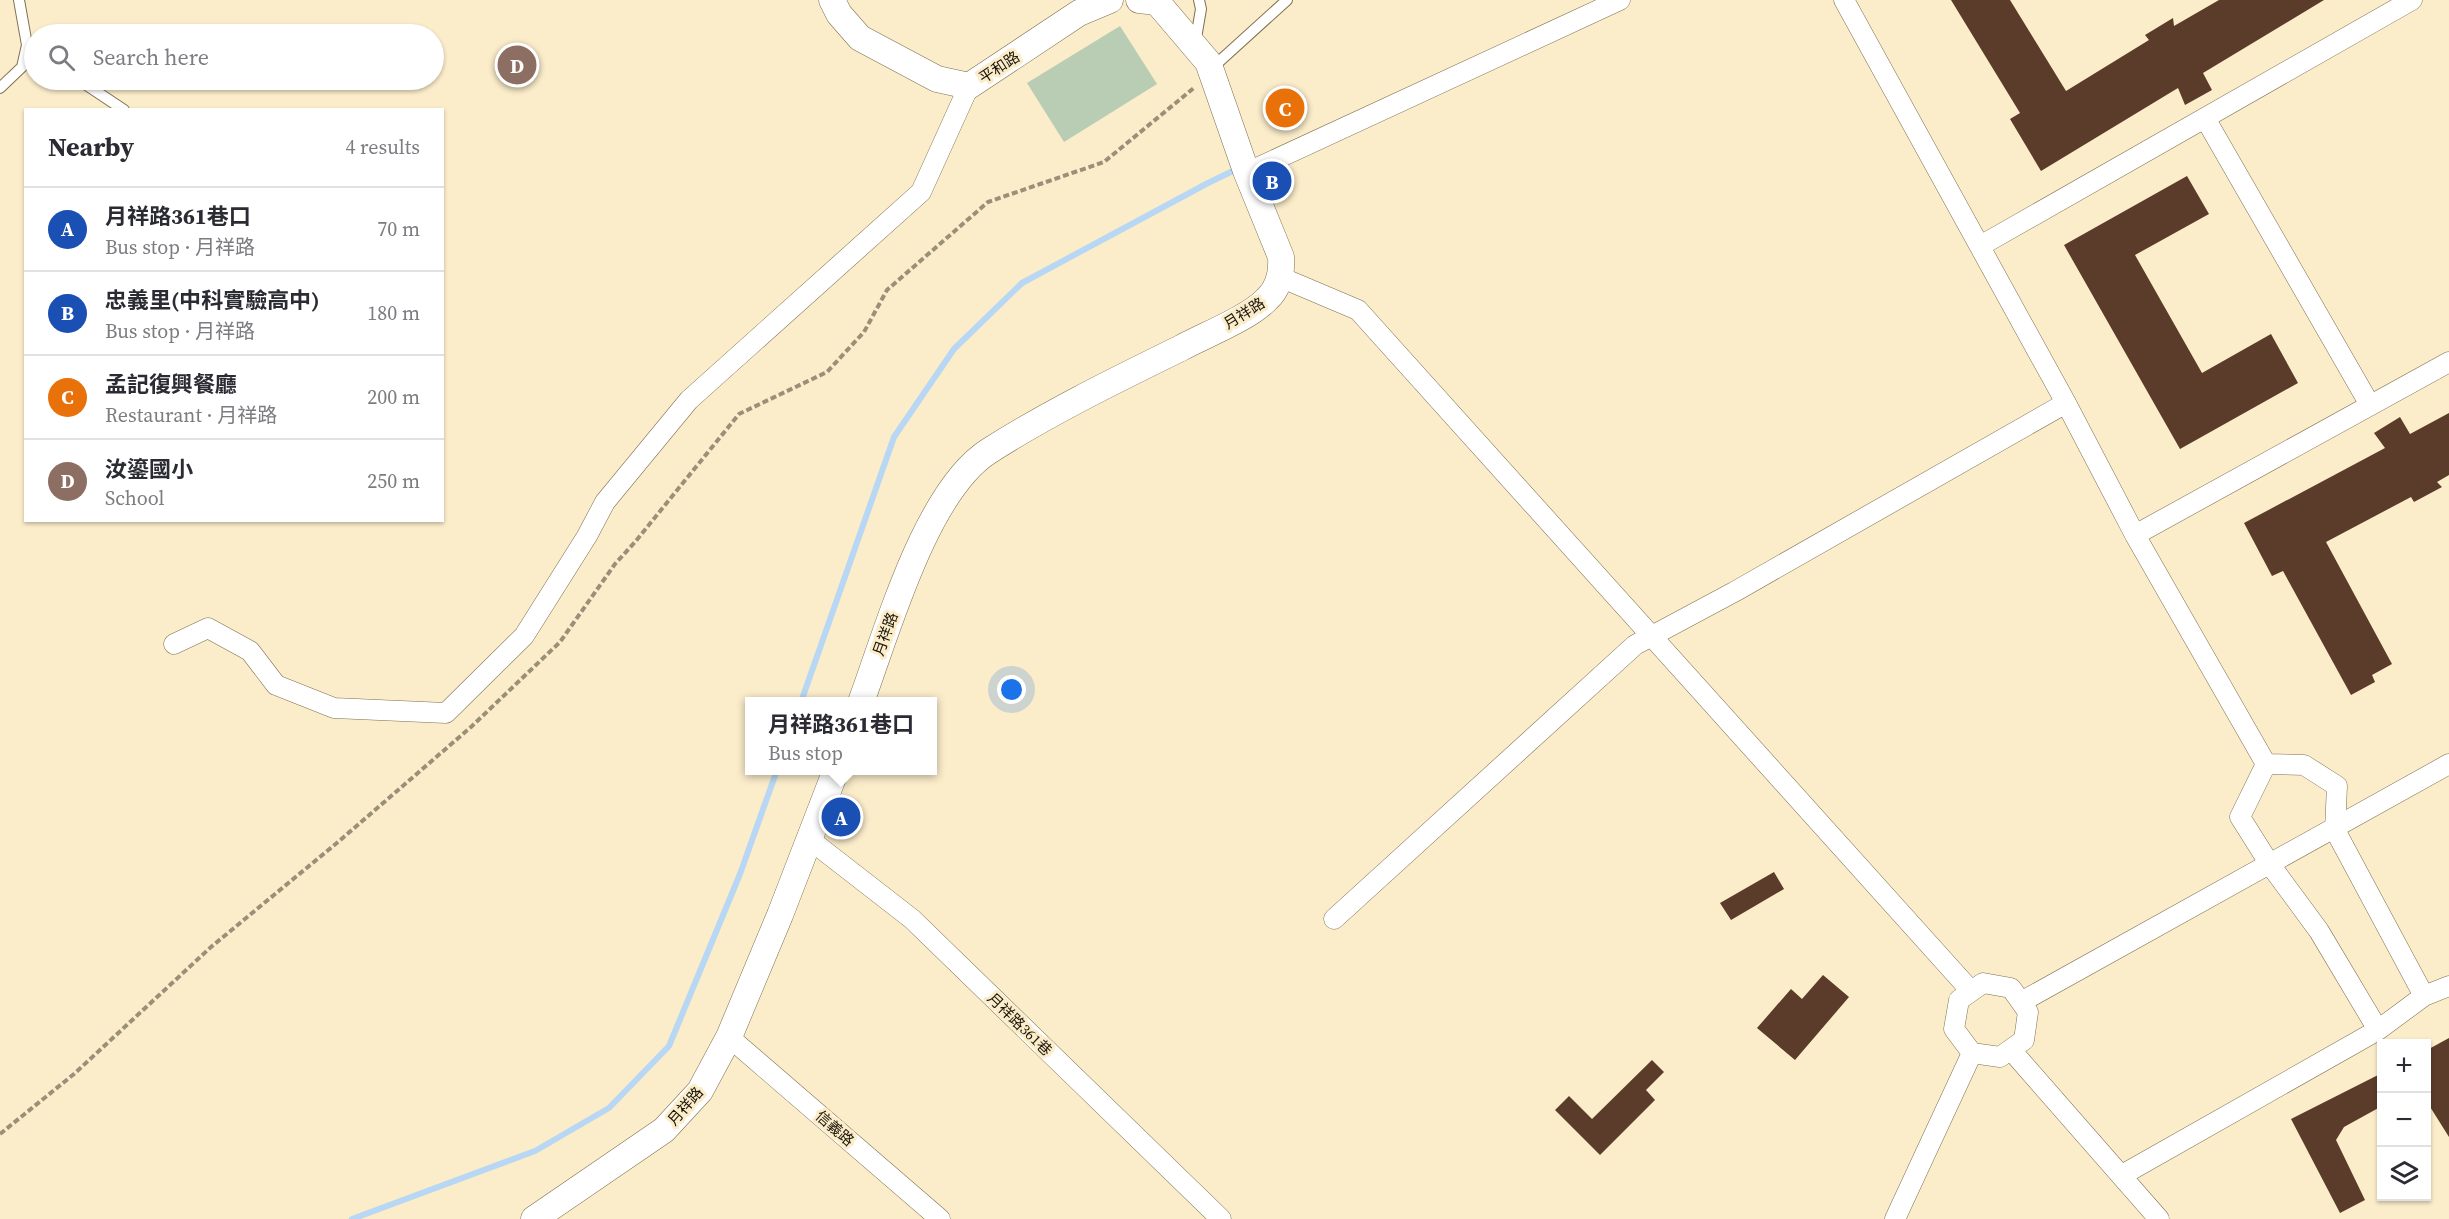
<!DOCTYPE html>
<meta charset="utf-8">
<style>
body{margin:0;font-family:"Source Serif 4","Noto Sans TC",serif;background:#f2f2f3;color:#2b2b33}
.controls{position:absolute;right:18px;bottom:18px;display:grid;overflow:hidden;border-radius:0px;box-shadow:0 2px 4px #0004}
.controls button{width:54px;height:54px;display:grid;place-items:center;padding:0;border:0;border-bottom:2px solid #e1e1e2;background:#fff;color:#2b2b33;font:30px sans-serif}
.you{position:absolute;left:1012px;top:690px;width:21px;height:21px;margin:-15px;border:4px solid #fff;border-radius:50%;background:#1a73e8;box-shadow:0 0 0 9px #1a73e833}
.badge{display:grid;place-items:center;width:39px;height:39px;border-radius:50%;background:#db2777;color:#fff;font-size:20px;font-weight:700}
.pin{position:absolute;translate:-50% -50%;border:3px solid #fff;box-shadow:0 2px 6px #0006}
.popup{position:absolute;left:745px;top:697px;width:192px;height:78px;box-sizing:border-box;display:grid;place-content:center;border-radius:0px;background:#fff;filter:drop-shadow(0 2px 4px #0005);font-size:20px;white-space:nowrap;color:#7c7c81}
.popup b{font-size:22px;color:#2b2b33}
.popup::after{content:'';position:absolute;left:50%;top:100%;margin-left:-12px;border:12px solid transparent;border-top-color:#fff}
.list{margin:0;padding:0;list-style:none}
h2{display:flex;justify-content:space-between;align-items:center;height:78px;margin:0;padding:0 24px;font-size:26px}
h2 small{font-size:20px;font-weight:400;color:#7c7c81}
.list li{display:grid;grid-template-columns:39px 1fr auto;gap:18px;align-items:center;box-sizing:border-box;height:84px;padding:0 24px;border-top:2px solid #e1e1e2}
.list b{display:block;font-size:22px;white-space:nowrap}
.list p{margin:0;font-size:20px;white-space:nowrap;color:#7c7c81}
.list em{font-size:20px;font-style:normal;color:#7c7c81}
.icon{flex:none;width:33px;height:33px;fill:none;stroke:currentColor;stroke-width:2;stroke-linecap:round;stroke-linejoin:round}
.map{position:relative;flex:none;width:2449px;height:1219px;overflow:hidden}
.search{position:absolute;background:#fff;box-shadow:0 2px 4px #0004;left:24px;top:24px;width:420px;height:66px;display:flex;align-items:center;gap:15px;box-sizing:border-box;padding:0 21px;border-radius:33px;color:#7c7c81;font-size:22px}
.panel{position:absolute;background:#fff;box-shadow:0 2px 4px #0004;left:24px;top:108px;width:420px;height:414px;border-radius:0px}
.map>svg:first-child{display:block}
.green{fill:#b9ccb4}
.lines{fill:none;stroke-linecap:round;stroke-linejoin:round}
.stream{stroke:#b7d7f4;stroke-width:6}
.building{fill:#5b3b2a}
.service-casing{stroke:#7d7051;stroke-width:12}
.minor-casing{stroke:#7d7051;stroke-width:21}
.tertiary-casing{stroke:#7d7051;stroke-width:27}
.path{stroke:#9a8f77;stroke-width:4;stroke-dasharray:6 3;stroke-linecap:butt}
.service{stroke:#fff;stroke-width:10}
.minor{stroke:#fff;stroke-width:20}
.tertiary{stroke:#fff;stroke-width:26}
.labels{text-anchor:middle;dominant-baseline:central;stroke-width:6;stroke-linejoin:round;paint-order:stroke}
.street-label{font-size:15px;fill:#1b160a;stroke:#fbecca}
</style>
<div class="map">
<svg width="2449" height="1219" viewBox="0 0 2449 1219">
<rect width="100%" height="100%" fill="#fbecca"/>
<path class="green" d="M1120,26L1157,84L1064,142L1027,83Z"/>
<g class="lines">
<path class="stream" d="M801,702L894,437L954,349L1022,283L1208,183L1239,168
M352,1219L535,1151L609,1108L669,1046L740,874L777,770"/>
</g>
<path class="building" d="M1951,0H2010L2066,91L2149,40L2145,35L2173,18L2174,26L2219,0H2324L2203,73L2212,90L2185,105L2178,88L2041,171L2010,119L2020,113Z
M2187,176L2209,214L2135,255L2202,373L2271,334L2298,383L2180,449L2064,245Z
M2449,413V475L2437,482L2442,487L2414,502L2411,497L2326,542L2392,664L2372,675L2375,682L2351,695L2283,571L2272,576L2244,523L2385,448L2374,433L2400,417L2410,434Z
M1774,872L1784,889L1731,920L1720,903Z
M1823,975L1849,997L1795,1060L1757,1028L1791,989L1802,999Z
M2449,1038V1137L2427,1102V1050Z
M1652,1060L1664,1072L1646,1090L1655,1100L1600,1155L1555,1110L1569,1096L1592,1119Z
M2382,1073V1106L2344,1127L2336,1140L2365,1200L2340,1213L2291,1119Z"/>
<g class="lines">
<g class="service-casing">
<path id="service" d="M1195,44L1201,9L1199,0
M1212,68L1287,0
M79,80L124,110
M0,88L22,67L27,45L19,0"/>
</g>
<g class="minor-casing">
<path id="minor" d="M1844,0L2066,403L2135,535L2266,764
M2205,118L2370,405
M1246,173L1620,0
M1980,246L2412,0
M1280,277L1358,310L1971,991
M2135,535L2449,362
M174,644L208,628L250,651L276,685L334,708L446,713L524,636L587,536L605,502L689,400L921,192L969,86
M809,839L912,919L1221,1219
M1334,919L1635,645L1734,592L2066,403
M1983,983L2011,988L2028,1012L2024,1040L2000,1057L1972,1053L1954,1029L1959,1000Z
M2021,1002L2449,764
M2378,1030L2319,931L2269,863L2240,817L2266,764L2304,765L2337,786L2335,830L2424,996
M729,1037L940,1219
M2011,1050L2159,1219
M2122,1175L2378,1030L2424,996L2449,986
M1895,1219L1972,1053"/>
</g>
<g class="tertiary-casing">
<path id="tertiary" d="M832,0L839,14L860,38L937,79L969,86L1079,13L1110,0
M861,702C887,632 926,491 989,451C1050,412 1116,380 1181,348C1205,335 1249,318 1267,299C1279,288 1282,273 1281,257L1246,171L1208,62L1157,2L1139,0
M534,1219L664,1130L700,1091L729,1037L780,915L836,770"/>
</g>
<path class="path" d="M0,1134L74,1074L211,947L338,842L471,727L560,642L615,564L635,542L739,414L827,372L864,332L887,290L988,202L1104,162L1195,87"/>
<use href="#service" class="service"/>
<use href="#minor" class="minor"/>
<use href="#tertiary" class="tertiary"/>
</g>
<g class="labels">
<g class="street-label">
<text transform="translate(999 67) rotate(-33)">平和路</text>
<text transform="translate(1244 313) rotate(-32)">月祥路</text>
<text transform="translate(885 634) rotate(-70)">月祥路</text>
<text transform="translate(1020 1024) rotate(44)">月祥路361巷</text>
<text transform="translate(685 1106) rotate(-49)">月祥路</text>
<text transform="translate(835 1128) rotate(41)">信義路</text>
</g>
</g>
</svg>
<div class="controls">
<button>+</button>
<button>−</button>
<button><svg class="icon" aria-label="layers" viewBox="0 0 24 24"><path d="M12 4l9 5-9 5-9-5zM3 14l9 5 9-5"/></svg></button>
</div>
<div class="you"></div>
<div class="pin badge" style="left:841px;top:817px;background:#1a4fb4">A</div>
<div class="popup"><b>月祥路361巷口</b>Bus stop</div>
<div class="pin badge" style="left:1272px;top:181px;background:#1a4fb4">B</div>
<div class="pin badge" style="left:1285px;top:108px;background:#e8710a">C</div>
<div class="pin badge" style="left:517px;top:65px;background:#8d6e63">D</div>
<div class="search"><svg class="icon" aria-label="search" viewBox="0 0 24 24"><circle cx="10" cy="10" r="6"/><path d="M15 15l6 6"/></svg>Search here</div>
<section class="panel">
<h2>Nearby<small>4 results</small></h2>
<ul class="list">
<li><span class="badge" style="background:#1a4fb4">A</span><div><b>月祥路361巷口</b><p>Bus stop · 月祥路</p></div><em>70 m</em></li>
<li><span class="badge" style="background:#1a4fb4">B</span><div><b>忠義里(中科實驗高中)</b><p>Bus stop · 月祥路</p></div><em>180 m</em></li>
<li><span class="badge" style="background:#e8710a">C</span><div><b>孟記復興餐廳</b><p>Restaurant · 月祥路</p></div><em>200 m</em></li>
<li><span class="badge" style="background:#8d6e63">D</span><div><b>汝鎏國小</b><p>School</p></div><em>250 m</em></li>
</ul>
</section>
</div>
